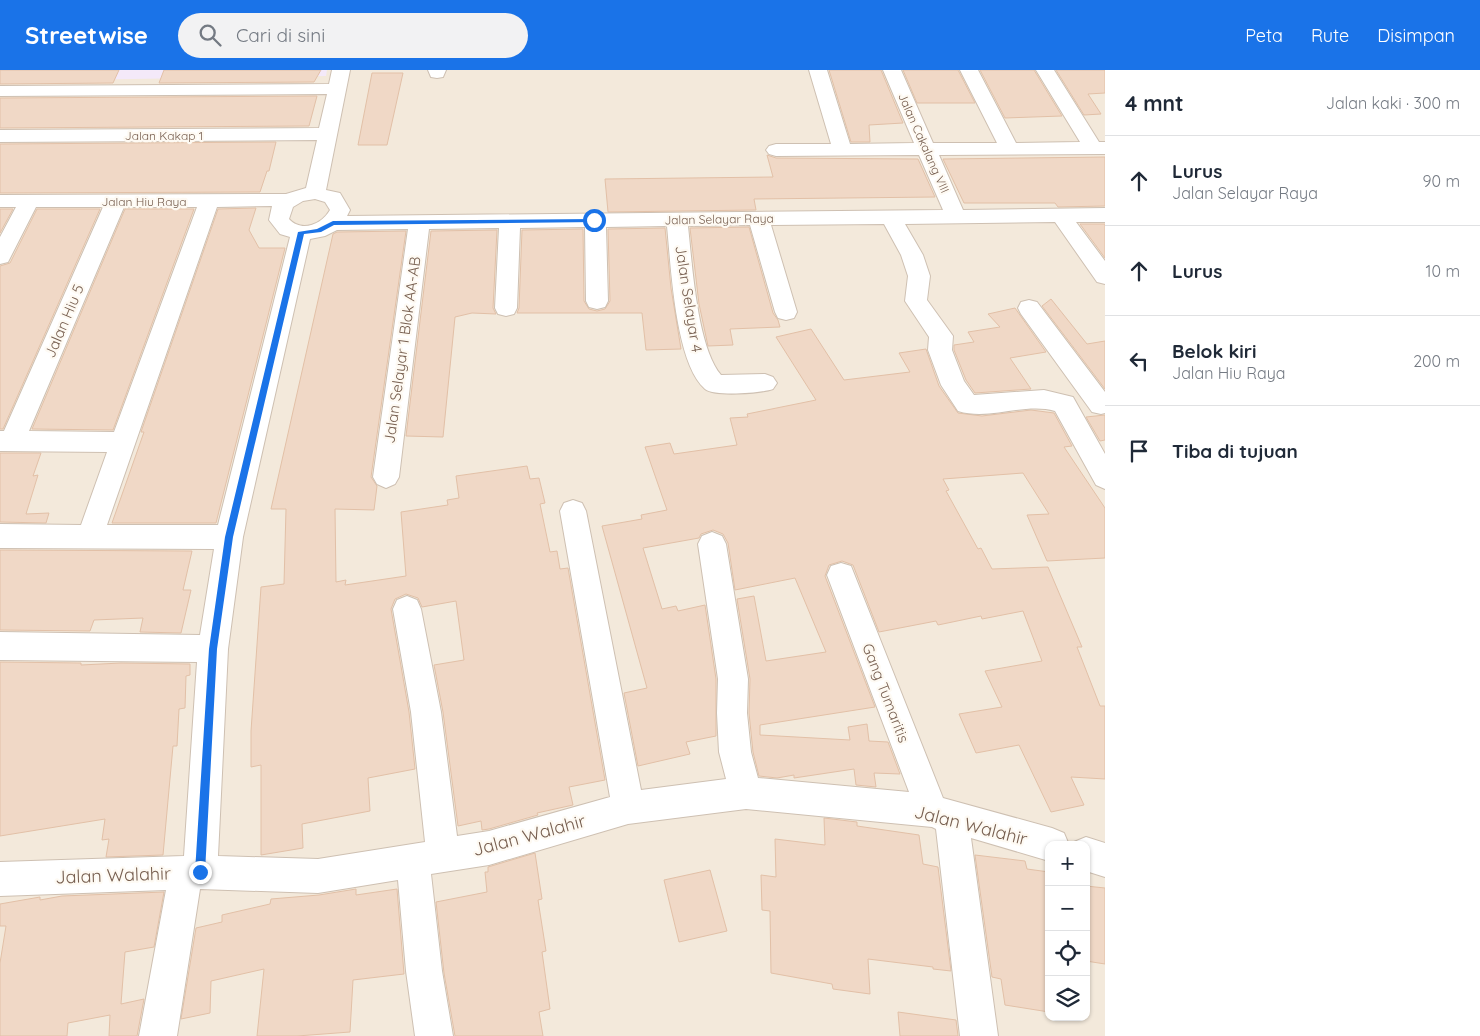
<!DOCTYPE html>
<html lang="id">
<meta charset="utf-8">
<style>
body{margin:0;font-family:Quicksand,sans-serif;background:#f2f2f3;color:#1f2937}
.controls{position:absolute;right:15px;bottom:15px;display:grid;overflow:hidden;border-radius:10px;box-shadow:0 1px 4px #0004}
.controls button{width:45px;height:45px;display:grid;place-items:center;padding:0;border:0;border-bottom:1px solid #e0e1e3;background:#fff;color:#1f2937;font:25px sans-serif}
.stop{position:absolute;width:15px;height:15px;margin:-11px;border:4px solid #1a73e8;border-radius:50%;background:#fff}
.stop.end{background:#1a73e8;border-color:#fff;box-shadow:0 1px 5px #0008}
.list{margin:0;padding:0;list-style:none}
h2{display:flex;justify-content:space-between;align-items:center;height:65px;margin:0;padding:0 20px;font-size:21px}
h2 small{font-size:16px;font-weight:400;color:#747a83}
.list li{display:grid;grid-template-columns:32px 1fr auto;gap:15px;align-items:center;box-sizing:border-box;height:90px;padding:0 20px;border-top:1px solid #e0e1e3}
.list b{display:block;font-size:19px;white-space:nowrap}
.list p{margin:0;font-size:16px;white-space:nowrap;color:#747a83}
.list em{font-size:16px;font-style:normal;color:#747a83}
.icon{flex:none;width:28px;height:28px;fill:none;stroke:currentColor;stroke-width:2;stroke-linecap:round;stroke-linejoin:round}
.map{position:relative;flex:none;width:1105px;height:966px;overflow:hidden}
header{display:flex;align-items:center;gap:30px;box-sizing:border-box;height:70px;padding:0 25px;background:#1a73e8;color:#fff}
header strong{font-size:24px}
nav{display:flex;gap:28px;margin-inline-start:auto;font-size:18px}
.search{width:350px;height:45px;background:#f2f2f3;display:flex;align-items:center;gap:12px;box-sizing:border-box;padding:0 18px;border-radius:28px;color:#747a83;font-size:19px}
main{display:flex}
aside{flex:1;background:#fff}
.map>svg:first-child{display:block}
.residential{fill:#f3e9db;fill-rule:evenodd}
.education{fill:#f4e9f9}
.building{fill:#f0d8c6;stroke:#e2c0a7}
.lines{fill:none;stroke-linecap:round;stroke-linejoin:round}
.minor-casing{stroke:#cec0b2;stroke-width:2}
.minor{fill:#fff;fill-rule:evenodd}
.route{fill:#1a73e8}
.labels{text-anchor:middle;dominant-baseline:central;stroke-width:4.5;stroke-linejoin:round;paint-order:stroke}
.far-street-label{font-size:12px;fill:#775f50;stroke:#fefaf3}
.street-label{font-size:15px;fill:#775f50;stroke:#fefaf3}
.near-street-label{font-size:18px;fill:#775f50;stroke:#fefaf3}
</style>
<header>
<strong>Streetwise</strong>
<div class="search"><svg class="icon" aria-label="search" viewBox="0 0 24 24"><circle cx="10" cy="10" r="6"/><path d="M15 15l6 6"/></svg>Cari di sini</div>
<nav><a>Peta</a><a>Rute</a><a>Disimpan</a></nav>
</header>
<main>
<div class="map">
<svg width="1105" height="966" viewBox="0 0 1105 966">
<rect width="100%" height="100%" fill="#fcf7ed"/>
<path class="residential" d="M0,0H1105V966H0ZM1049,775H1086V947H1049Z"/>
<path class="education" d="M16,0H327L326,6L9,11Z"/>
<path class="building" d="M0,0H119L113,13L0,14Z
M164,0H321L314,12L159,13Z
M829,0H881L903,53L869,55L870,72H851Z
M903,0H958L975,33H917Z
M980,0H1034L1062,46L1005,48Z
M1056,0H1105V23L1088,24L1101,44L1084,45Z
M372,3H403L387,75H358Z
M317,26L309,56L0,58V28Z
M276,72L269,101H267L260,122L0,123V74Z
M767,85L776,88L918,89L935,127L754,129L756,140L608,142L605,109L773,107Z
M1105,87V136L1058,137L1055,133H964L943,89Z
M256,138L249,160L259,178H285L216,453H112L144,362H141L218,139Z
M0,139H13L0,163Z
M37,139H100L3,359H0V196L10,193Z
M125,139H194L113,360L32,359Z
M1080,154H1105V188Z
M749,157L773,243L778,250L780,257L730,259L733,275L708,276L699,234L690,158Z
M665,158L671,218L681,279L646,280L642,243H517L519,238L522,160L583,159L584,231L589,239L597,241L605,239L610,231L608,159Z
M497,160L493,238L496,244L472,243L455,247L443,367L406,366L431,161Z
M406,161L371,407L377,416L374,440L335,439L336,512L346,510L345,515L406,506L401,442L448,435L447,430L459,428L456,406L527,396L530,409L539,408L545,433L540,434L550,482L557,481L560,499L568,498L605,710L569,717L573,735L537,743L538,745L489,759L482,760L481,751L458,756L443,642L434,595L464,590L456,531L422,537L418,528L406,524L395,529L391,539L409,642L415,699L368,708L370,741L302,754L303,778L261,785V695L251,697V661L261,517L284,514L286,439H271L333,164L337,162Z
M1051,229L1087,274L1105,271V319L1042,236Z
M1015,238L1046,282L1010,288L1031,319L975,323L966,310L954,280V275L974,272L968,262L1000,257L988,244Z
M811,259L844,310L910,302L899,283L926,279L939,316L958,343L982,346L1031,340L1054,343L1072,376L1064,377L1105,438V488L1047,491L1027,445L1049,444L1023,403L943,409L949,420L946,421L978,479L981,478L992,499L1048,497L1082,577H1077L1100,636H1105V709L1071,707L1084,735L1051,742L1019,675L976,683L959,644L1002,637L985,601L1042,591L1023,541L982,549L981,546L938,555L936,551L879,562L853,495L842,491L829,495L825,506L875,637L760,655V665L850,670L848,657L867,654L869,671L888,672L900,704L874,703L876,717L856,715L854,699L794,708V705L777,708L759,706L753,682L749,643L750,609L737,529L754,526L766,591L826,582L795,508L735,520L728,473L723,464L713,460L701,464L699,468L643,478L662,539L676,536L678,541L705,535L716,609V666L686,672L690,684L638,696L624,623L647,618L602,456L642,449L641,445L667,440L645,377L670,373L674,384L737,375L730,348L748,347L747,344L816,330L776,267Z
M1105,345V370L1100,371L1086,347Z
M0,383H41L33,406L38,405L26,444L49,443L46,453L0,452Z
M0,480L192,481L183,520H191L181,563L140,562L143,548L94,550L90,561L0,560Z
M0,592L81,593V595L121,593L190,594V605L186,606L185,638L179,639L177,676H173L163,785L106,787L109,769L102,770L105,749L0,766Z
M824,748L857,752V756L919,765L923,794L938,797L951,901L933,899V897L868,889L870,924L833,919L832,914L771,903L770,841L762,840L761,805L776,807L775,769L825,775Z
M535,783L542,829L538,830L546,881L542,882L550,939L539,942L543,966H455L444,903L436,832L487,822L485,802H488V797Z
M975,785L1025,791L1027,799L1049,802V942L1005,935L1001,909L992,907Z
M710,800L727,861L679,872L664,810Z
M1086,816L1105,818V894L1086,891Z
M356,819V825L397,819L404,904L353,910L350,962L297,966H257L264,899L211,911L210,943L181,949L196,858L222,852V845L270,834L271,829L319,825Z
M164,822L154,877L125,882L121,934L144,929L137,966H109L110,945L68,953L67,966H0V893L6,856H0V834L40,827V830L62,826Z
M898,942L956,950L958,966H900Z"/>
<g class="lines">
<g class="minor-casing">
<path id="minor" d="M332,0H350L326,120L340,123L350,140L347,146L943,140L919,85L776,86L769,84L766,80L769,76L776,74H831L809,0H827L850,74L914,73L883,0H901L933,73H997L960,0H978L1016,73L1080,72L1036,0H1054L1099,72H1105V84L939,85L963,140L1105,138V152H1076L1105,191V214L1097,212L1055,152L905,154L923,185L930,206L927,230L953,266L952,280L964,311L974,325L1044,320L1073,327L1105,384V419L1096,415L1055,341C1024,332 990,351 958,341L941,315L928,280L929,267L905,231L908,206L901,185L884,154L771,155L797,242L794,248L786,250L778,248L775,242L750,155L688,156C692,193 697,277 721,305L765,304L773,307L777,313L773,319C762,323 715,327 705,319C675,293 671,196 667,156L606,157L608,231L605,237L597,239L589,237L586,231L585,157L520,158L517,238L514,244L506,246L498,244L495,238L499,158L429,159L399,407L395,414L386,418L377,414L373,407L408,159L337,160L325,166L310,169L243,467L228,579L218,786L318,789L425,772L411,642L393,539L397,530L407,526L417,530L421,539L441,642L457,766L489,761L610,727L560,441L564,433L573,430L582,433L586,441L641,720L726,709L719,682L717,643L718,609L698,474L702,466L712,462L722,466L726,474L748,609L747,643L751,682L758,708L909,722L827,505L831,496L841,493L851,496L943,728L1052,758L1064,763L1069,775H1049V791L971,768L998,966H960L936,759L932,757L746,739L628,754L489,795L431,804L442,901L453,966H415L406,901L398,810L318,823L200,819L177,966H139L166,820L0,826V792L184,786L197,592L0,590V562L200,565L214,479L0,478V454L81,455L107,382L0,381V361H4L103,137H36L8,192L0,194V167L16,137H0V125L286,124L306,118L317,70L0,72V60L319,58L327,24L0,26V16L329,14ZM315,129L325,132L330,140C322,154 302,163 289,149L293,137L303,131ZM272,136L269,150L280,164L290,167L218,455H107L217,137ZM124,137H197L114,362L29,361Z
M428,0H446L443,7L437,8L431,7Z
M1029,230L1037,232L1105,322V343L1101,344L1092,342L1021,244L1018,238L1021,232Z
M1086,767L1105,773V807L1086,801V775H1073L1074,772Z"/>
</g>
<use href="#minor" class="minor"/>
</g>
<path class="route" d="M594,149L598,150L597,152L334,155L321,162L304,164L233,467L217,579L205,802L200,807L196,805L195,802L209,579L225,467L298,162L317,159L333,151Z"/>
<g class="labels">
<g class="far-street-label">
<text x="164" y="65">Jalan Kakap 1</text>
<text transform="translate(924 73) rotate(66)">Jalan Cakalang VIII</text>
<text x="144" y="131">Jalan Hiu Raya</text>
<text transform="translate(719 149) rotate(-1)">Jalan Selayar Raya</text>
</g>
<g class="street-label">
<text transform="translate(689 229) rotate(81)">Jalan Selayar 4</text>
<text transform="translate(64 251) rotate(-67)">Jalan Hiu 5</text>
<text transform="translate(402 280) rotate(-82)">Jalan Selayar 1 Blok AA-AB</text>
<text transform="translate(886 623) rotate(69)">Gang Tumaritis</text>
</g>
<g class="near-street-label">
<text transform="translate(971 755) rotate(14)">Jalan Walahir</text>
<text transform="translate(529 765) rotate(-15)">Jalan Walahir</text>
<text transform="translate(113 805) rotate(-2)">Jalan Walahir</text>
</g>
</g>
</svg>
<div class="controls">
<button>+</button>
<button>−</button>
<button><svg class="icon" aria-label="locate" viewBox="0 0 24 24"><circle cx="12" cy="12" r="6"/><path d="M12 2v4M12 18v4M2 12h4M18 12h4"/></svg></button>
<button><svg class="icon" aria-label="layers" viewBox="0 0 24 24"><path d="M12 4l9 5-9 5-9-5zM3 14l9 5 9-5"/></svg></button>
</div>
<div class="stop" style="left:594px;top:150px"></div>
<div class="stop end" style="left:200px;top:802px"></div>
</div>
<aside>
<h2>4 mnt<small>Jalan kaki · 300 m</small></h2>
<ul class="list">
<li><svg class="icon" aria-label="ahead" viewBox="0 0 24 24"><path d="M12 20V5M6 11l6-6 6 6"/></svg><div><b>Lurus</b><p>Jalan Selayar Raya</p></div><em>90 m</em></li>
<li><svg class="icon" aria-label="ahead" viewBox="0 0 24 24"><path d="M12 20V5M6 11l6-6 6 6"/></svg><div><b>Lurus</b></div><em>10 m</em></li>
<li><svg class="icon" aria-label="left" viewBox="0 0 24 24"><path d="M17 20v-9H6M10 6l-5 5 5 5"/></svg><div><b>Belok kiri</b><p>Jalan Hiu Raya</p></div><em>200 m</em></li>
<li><svg class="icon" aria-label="arrive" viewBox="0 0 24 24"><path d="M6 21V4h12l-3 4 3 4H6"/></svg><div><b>Tiba di tujuan</b></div></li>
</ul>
</aside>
</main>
